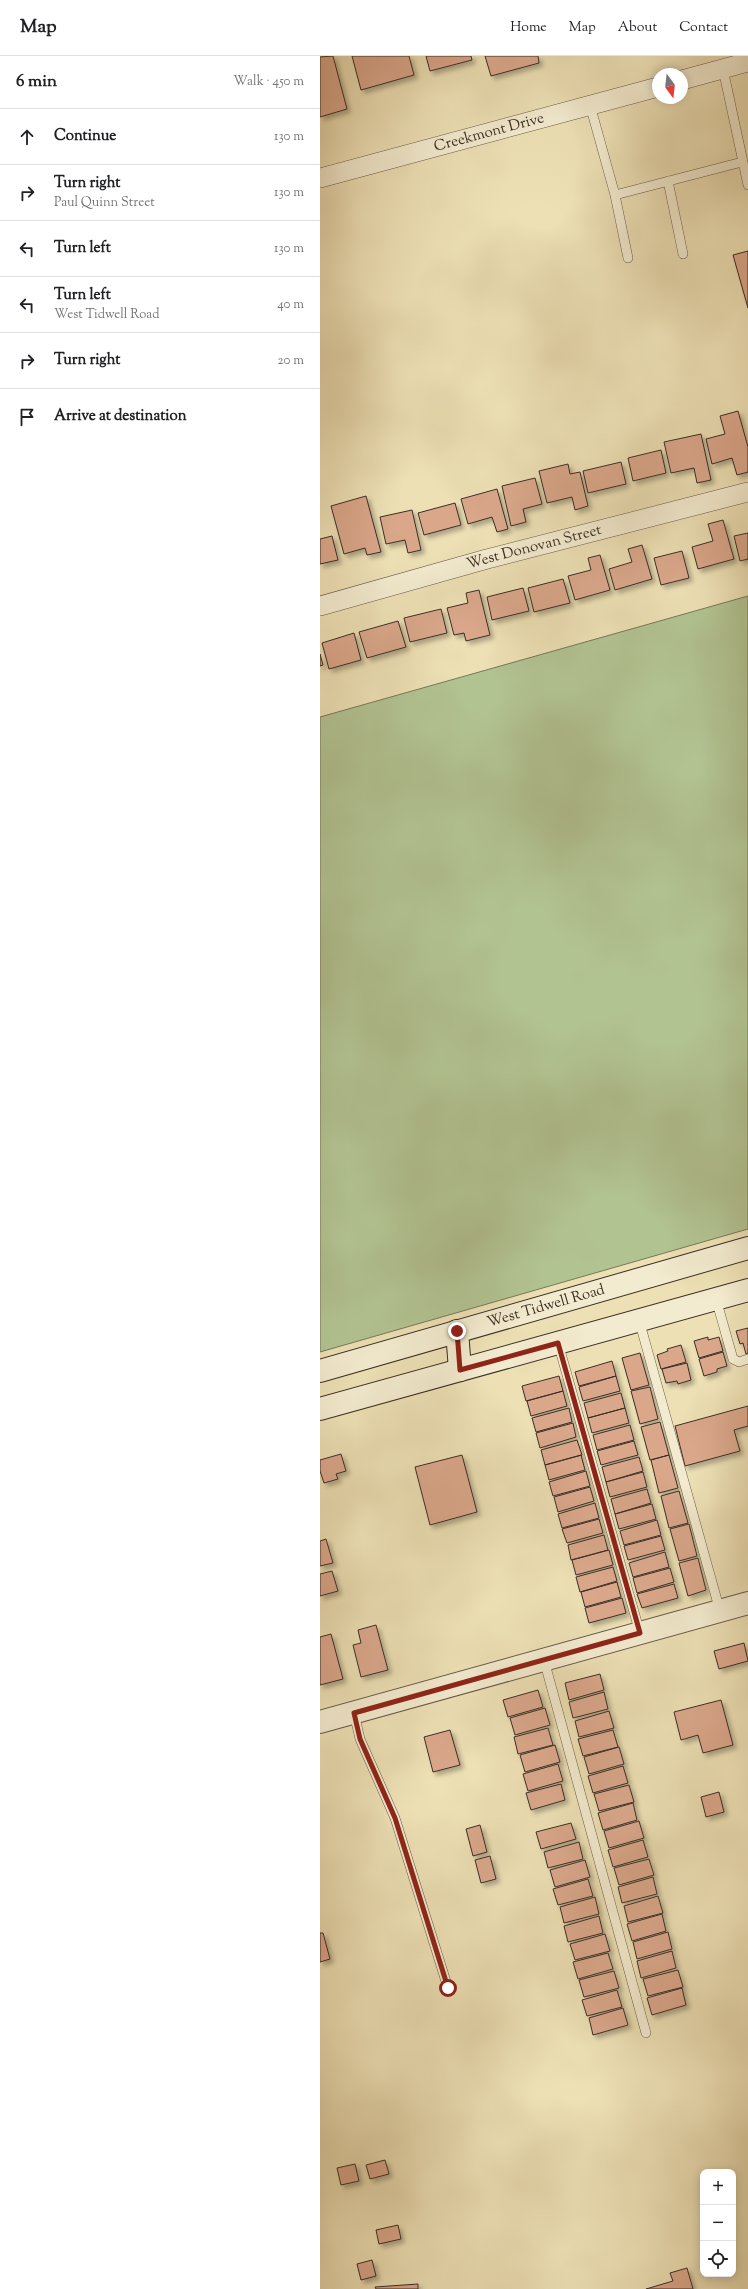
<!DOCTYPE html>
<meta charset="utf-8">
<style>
body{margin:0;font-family:"Sorts Mill Goudy",serif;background:#f2f2f2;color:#202124}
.controls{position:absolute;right:12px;bottom:12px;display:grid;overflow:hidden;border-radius:8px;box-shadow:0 2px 10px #0003}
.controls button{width:36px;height:36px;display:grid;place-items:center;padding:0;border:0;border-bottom:1px solid #e0e0e0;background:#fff;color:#202124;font:20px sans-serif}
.compass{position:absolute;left:332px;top:12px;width:36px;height:36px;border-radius:50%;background:#fff;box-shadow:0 2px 10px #0003;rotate:165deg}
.stop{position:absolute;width:12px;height:12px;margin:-9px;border:3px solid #8f2418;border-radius:50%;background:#fff}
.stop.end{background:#8f2418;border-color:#fff;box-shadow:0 1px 4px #0008}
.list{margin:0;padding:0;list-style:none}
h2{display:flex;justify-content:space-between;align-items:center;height:52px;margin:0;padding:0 16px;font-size:17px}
h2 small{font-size:13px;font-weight:400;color:#757577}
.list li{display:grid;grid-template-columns:26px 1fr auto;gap:12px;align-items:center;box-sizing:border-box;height:56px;padding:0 16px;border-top:1px solid #e0e0e0}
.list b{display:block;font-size:15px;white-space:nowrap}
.list p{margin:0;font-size:13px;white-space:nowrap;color:#757577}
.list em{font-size:13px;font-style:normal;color:#757577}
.icon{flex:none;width:22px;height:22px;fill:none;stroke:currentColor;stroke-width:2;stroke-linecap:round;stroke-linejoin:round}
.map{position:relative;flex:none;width:428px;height:2233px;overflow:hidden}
header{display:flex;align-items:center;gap:24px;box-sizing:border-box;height:56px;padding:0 20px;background:#fff;border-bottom:1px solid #e0e0e0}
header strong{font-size:19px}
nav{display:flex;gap:22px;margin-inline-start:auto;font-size:14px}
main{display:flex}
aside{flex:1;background:#fff}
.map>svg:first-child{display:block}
.green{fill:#b2c392;stroke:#76785b}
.building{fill:#daa78b;stroke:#3b2e24;filter:url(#shadow)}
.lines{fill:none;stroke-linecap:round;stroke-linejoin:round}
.service-casing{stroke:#685a48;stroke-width:10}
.minor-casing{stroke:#685a48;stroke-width:20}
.tertiary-casing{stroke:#685a48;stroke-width:24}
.secondary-casing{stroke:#3b2e24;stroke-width:24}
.service{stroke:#f3ebcf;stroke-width:9}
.minor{stroke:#f3ebcf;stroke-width:19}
.tertiary{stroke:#f3ebcf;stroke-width:22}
.secondary{stroke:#f3ebcf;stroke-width:22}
.route{stroke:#8f2418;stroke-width:5}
.labels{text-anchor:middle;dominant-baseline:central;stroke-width:3;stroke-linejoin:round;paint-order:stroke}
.street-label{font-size:15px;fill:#3b2e24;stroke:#f3ebcf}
</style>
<header>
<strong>Map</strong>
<nav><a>Home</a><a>Map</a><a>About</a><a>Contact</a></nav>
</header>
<main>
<aside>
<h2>6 min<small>Walk · 450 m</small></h2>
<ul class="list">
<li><svg class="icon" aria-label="ahead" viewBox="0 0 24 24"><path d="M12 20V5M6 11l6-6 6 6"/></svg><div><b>Continue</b></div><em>130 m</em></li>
<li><svg class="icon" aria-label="right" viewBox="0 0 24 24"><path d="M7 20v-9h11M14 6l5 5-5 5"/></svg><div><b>Turn right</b><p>Paul Quinn Street</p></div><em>130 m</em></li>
<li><svg class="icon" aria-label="left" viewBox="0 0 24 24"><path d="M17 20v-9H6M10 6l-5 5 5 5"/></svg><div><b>Turn left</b></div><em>130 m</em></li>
<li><svg class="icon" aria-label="left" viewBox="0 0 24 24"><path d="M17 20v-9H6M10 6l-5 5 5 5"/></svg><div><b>Turn left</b><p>West Tidwell Road</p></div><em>40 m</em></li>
<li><svg class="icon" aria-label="right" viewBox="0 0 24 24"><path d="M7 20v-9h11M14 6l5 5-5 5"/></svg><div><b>Turn right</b></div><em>20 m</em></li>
<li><svg class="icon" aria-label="arrive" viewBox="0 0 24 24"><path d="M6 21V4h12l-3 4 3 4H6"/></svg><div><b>Arrive at destination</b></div></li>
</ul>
</aside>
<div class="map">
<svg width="428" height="2233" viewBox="0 0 428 2233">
<defs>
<filter id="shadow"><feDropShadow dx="3.5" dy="3.5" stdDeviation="2" flood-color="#0004"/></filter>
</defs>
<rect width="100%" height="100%" fill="#ede0b5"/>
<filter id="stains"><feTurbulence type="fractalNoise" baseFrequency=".005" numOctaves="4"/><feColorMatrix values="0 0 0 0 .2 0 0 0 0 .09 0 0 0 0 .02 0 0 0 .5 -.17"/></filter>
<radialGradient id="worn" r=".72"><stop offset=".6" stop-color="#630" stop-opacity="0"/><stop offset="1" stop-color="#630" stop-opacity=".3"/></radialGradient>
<path class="green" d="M428,540V1173L0,1296V661Z"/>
<path class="building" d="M13,0L27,53L0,61V1Z
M32,0H89L94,19L41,34Z
M106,0H151L152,4L110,15Z
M165,0H218L219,7L171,20Z
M428,195V252L413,199Z
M418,355L428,391V416L417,419L412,402L392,408L386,383L405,378L400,360Z
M381,378L391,424L377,427L374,412L351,417L344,386Z
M341,394L346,417L313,425L308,402Z
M301,406L306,428L268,437L263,415Z
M248,408L250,418L260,416L268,450L255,454L252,441L227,447L219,415Z
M215,422L222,448L203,453L206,466L191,470L182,430Z
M177,433L188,473L177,476L172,461L148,468L141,443Z
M46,440L61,496L47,499L45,492L24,498L11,450Z
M135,447L141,469L104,479L98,457Z
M92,454L101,494L88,497L85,484L66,488L60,461Z
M403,464L414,503L378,513L372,491L393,485L388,468Z
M428,477V503L420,505L414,480Z
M12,480L18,504L0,508V483Z
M322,489L332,523L295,534L289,513L312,506L308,493Z
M362,495L369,522L341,529L334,502Z
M280,499L290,534L255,544L248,520L271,514L268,502Z
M243,523L250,547L214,556L208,532Z
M203,532L209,555L172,564L167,541Z
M159,534L170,579L146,585L144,577L134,579L127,552L148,547L146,537Z
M121,553L127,577L90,586L84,562Z
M78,565L86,591L47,602L39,576Z
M34,577L41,604L9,613L2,587Z
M0,598L3,609L0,610Z
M428,1272V1297L426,1298L423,1287L420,1288L416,1275Z
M388,1281V1284L399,1281L403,1295L379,1302L374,1285Z
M361,1289L366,1306L341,1313L337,1299L348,1295L347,1293Z
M403,1296L407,1310L397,1313V1316L384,1320L379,1303Z
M320,1297L329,1329L311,1334L302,1302Z
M292,1305L296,1320L259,1330L255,1316Z
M367,1307L371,1324L358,1328L357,1325L346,1327L342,1313Z
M239,1320L243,1335L206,1345L202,1330Z
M296,1320L300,1335L263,1345L259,1331Z
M330,1331L338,1363L320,1368L311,1335Z
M243,1335L247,1350L211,1360L207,1345Z
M301,1337L305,1352L268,1362L264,1347Z
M428,1350V1370L414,1374L420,1395L365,1410L355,1370Z
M249,1352L252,1366L216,1376L212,1362Z
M305,1352L309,1367L272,1377L268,1362Z
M340,1366L349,1399L330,1404L321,1371Z
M253,1367L256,1381L220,1392L216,1377Z
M310,1369L314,1384L277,1394L273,1379Z
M257,1384L262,1399L225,1409L221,1394Z
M314,1385L318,1399L281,1409L277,1395Z
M21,1398L26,1415L16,1418L18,1423L4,1427L0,1415V1404Z
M142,1399L157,1456L110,1469L95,1411Z
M261,1399L265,1414L229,1424L225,1409Z
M349,1399L358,1432L339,1437L331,1404Z
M319,1401L323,1415L286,1426L282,1411Z
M266,1415L270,1430L233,1440L229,1426Z
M323,1416L327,1431L290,1441L286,1426Z
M270,1431L274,1445L238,1456L234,1441Z
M327,1433L331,1447L295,1458L291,1443Z
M359,1435L368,1467L349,1472L341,1440Z
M275,1447L279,1462L242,1472L238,1458Z
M332,1448L336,1463L299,1473L295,1458Z
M279,1463L283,1477L247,1487L242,1473Z
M337,1464L341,1479L304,1489L300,1475Z
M369,1468L377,1500L359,1505L350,1473Z
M284,1479L288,1494L251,1504L248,1489Z
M341,1480L345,1494L308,1504L304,1490Z
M6,1483L13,1507L0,1510V1485Z
M289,1494L293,1509L256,1519L252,1504Z
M345,1496L349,1511L313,1521L309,1507Z
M378,1502L386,1534L368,1540L359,1507Z
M293,1511L297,1525L260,1536L256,1521Z
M350,1512L354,1526L317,1537L313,1522Z
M12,1515L18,1535L0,1540V1518Z
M297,1526L301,1541L265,1551L261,1536Z
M354,1528L358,1542L322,1552L317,1538Z
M302,1542L306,1557L269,1567L265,1552Z
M56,1569L68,1614L41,1621L33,1589L41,1587L38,1574Z
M11,1578L23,1623L0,1629V1581Z
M424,1587L428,1605L399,1613L394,1595Z
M280,1618L284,1634L249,1644L245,1627Z
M218,1634L223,1651L188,1661L183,1644Z
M284,1636L288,1653L253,1662L249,1646Z
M401,1644L413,1689L383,1697L378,1679L361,1684L354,1656Z
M225,1652L230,1669L195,1679L190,1662Z
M289,1655L294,1672L259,1681L255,1665Z
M228,1672L233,1689L198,1698L194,1681Z
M130,1674L140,1709L113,1716L104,1681Z
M293,1674L298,1691L263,1700L258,1683Z
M235,1689L240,1706L205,1716L200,1699Z
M299,1691L304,1708L269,1718L264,1701Z
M238,1708L243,1725L208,1735L203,1718Z
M303,1710L308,1727L273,1737L268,1720Z
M241,1728L245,1744L211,1754L206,1737Z
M309,1729L314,1746L279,1755L274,1738Z
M399,1736L404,1756L386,1761L381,1741Z
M313,1747L317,1764L283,1774L278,1757Z
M319,1765L324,1782L289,1792L284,1775Z
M251,1767L256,1783L221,1793L216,1776Z
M160,1769L167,1796L153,1800L146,1773Z
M323,1784L328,1801L293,1811L288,1794Z
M259,1786L263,1803L228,1812L224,1796Z
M170,1800L176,1823L161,1827L155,1804Z
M329,1803L334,1819L299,1829L294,1812Z
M265,1804L270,1821L235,1831L230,1814Z
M333,1821L337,1838L302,1847L298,1831Z
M268,1823L273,1840L238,1849L233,1833Z
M338,1840L343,1857L308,1866L304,1850Z
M275,1841L279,1858L244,1867L240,1851Z
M342,1858L346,1875L312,1885L307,1868Z
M279,1860L283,1877L248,1886L244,1870Z
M348,1876L352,1893L317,1903L313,1886Z
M0,1877H3L10,1903L0,1906Z
M285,1878L290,1895L255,1904L250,1888Z
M352,1895L356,1912L321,1922L317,1905Z
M288,1897L293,1913L258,1923L253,1906Z
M358,1914L363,1931L328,1940L323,1923Z
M294,1915L299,1932L264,1941L259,1924Z
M362,1932L366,1949L332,1959L327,1942Z
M297,1934L302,1951L267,1960L262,1944Z
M303,1952L308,1969L273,1979L269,1962Z
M65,2104L69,2118L50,2123L46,2109Z
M35,2108L39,2125L21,2129L17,2112Z
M78,2169L81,2183L59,2188L56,2174Z
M52,2204L56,2220L41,2224L37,2208Z
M367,2212L373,2233H326L353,2225L350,2217Z
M98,2228V2233H56L55,2231Z"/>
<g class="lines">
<g class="service-casing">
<path id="service" d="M403,13L428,129
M270,49L295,139L308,202
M348,125L363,198
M295,139L422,106
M396,1243L413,1303L419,1306L428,1303
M319,1264L400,1555
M238,1287L320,1577
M224,1604L326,1977
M34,1657L40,1683L75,1762L128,1932"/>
</g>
<g class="minor-casing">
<g id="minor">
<path d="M362,24L428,6"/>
<path id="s1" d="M0,122L338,31"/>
<path id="s2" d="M0,550L167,503L428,436"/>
</g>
</g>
<g class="tertiary-casing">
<path id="tertiary" d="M0,1666L428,1547"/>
</g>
<g class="secondary-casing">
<g id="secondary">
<path d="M137,1275L140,1314"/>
<path id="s3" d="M0,1315L428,1192"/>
<path d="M0,1353L428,1234"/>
</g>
</g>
<use href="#service" class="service"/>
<use href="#minor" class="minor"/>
<use href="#tertiary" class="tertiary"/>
<use href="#secondary" class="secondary"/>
</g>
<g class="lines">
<path class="route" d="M128,1932L75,1762L40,1683L34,1657L320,1577L238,1287L140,1314L137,1275"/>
</g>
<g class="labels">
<g class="street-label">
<text stroke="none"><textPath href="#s1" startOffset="175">Creekmont Drive</textPath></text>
<text stroke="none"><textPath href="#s2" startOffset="222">West Donovan Street</textPath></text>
<text stroke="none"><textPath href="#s3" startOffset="235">West Tidwell Road</textPath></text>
</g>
</g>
<rect width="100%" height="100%" filter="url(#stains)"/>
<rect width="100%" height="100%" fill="url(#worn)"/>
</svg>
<div class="controls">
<button>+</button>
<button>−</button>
<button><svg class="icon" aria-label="locate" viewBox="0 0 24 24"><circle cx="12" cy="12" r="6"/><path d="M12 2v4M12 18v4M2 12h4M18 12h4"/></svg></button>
</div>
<svg class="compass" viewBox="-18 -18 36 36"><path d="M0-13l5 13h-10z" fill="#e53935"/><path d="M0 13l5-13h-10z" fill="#757577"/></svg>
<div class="stop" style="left:128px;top:1932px"></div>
<div class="stop end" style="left:137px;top:1275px"></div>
</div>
</main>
